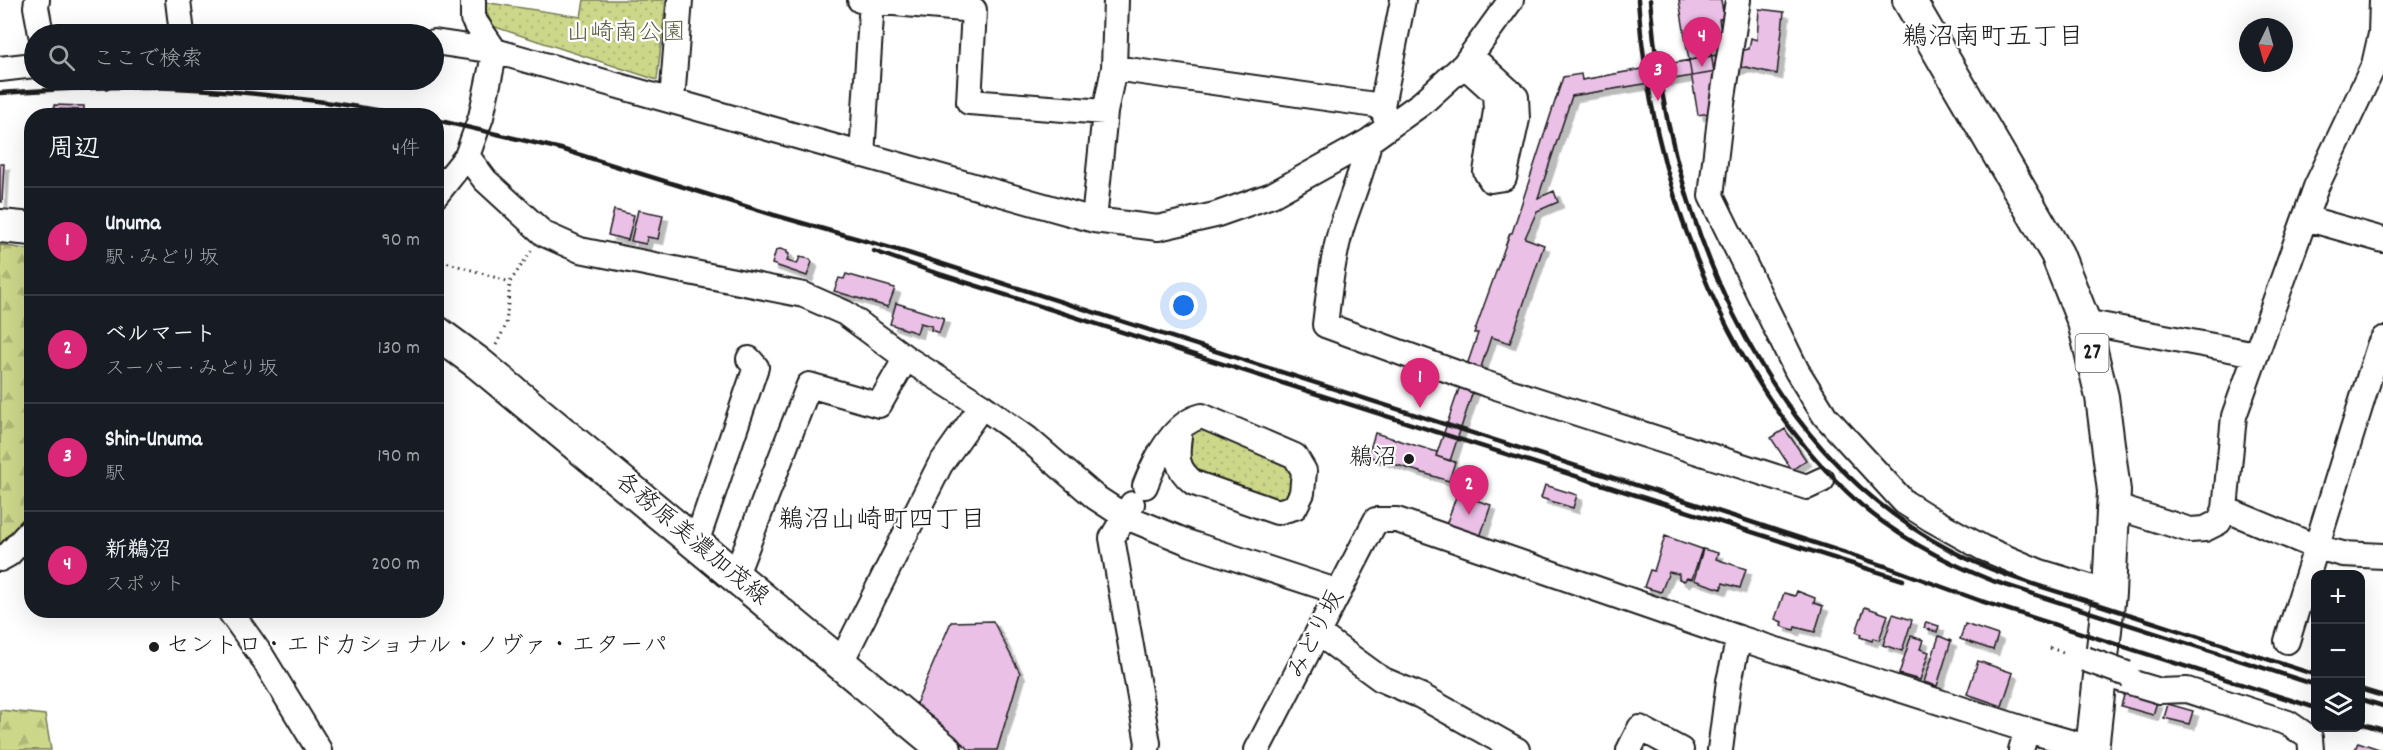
<!DOCTYPE html>
<html lang="ja">
<meta charset="utf-8">
<style>
body{margin:0;font-family:Dekko,"Klee One",sans-serif;background:#242831;color:#f1f3f6}
.controls{position:absolute;right:18px;bottom:18px;display:grid;overflow:hidden;border-radius:12px;box-shadow:0 6px 24px #0002}
.controls button{width:54px;height:54px;display:grid;place-items:center;padding:0;border:0;border-bottom:2px solid #363941;background:#171b24;color:#f1f3f6;font:30px sans-serif}
.compass{position:absolute;left:2239px;top:18px;width:54px;height:54px;border-radius:50%;background:#171b24;box-shadow:0 6px 24px #0002;rotate:185deg}
.you{position:absolute;left:1184px;top:306px;width:21px;height:21px;margin:-15px;border:4px solid #fff;border-radius:50%;background:#1a73e8;box-shadow:0 0 0 9px #1a73e833}
.badge{display:grid;place-items:center;width:39px;height:39px;border-radius:50%;background:#db2777;color:#fff;font-size:20px;font-weight:700}
.pin{position:absolute;translate:-50% -50px;filter:drop-shadow(0 2px 3px #0008)}
.pin::after{content:'';position:absolute;top:32px;width:21px;height:18px;background:inherit;clip-path:polygon(0 0,100% 0,50% 100%)}
.list{margin:0;padding:0;list-style:none}
h2{display:flex;justify-content:space-between;align-items:center;height:78px;margin:0;padding:0 24px;font-size:26px}
h2 small{font-size:20px;font-weight:400;color:#9ea1a6}
.list li{display:grid;grid-template-columns:39px 1fr auto;gap:18px;align-items:center;box-sizing:border-box;height:108px;padding:0 24px;border-top:2px solid #363941}
.list b{display:block;font-size:22px;white-space:nowrap}
.list p{margin:0;font-size:20px;white-space:nowrap;color:#9ea1a6}
.list em{font-size:20px;font-style:normal;color:#9ea1a6}
.icon{flex:none;width:33px;height:33px;fill:none;stroke:currentColor;stroke-width:2;stroke-linecap:round;stroke-linejoin:round}
.map{position:relative;flex:none;width:2383px;height:750px;overflow:hidden}
.search{position:absolute;background:#171b24;box-shadow:0 6px 24px #0002;left:24px;top:24px;width:420px;height:66px;display:flex;align-items:center;gap:15px;box-sizing:border-box;padding:0 21px;border-radius:33px;color:#9ea1a6;font-size:22px}
.panel{position:absolute;background:#171b24;box-shadow:0 6px 24px #0002;left:24px;top:108px;width:420px;height:510px;border-radius:24px}
.map>svg:first-child{display:block}
.forest{fill:url(#forest-firs);stroke:#747a53;stroke-width:1.5}
.park{fill:url(#park-dots);stroke:#747a53;stroke-width:1.5}
.building{fill:#eac0e7;stroke:#1c1c1c;stroke-width:1.5;filter:url(#shadow)}
.lines{fill:none;stroke-linecap:round;stroke-linejoin:round}
.minor-casing{stroke:#1c1c1c;stroke-width:28}
.major-casing{stroke:#1c1c1c;stroke-width:36}
.path{stroke:#1c1c1c;stroke-width:3;stroke-dasharray:1.5 4.5;stroke-linecap:butt}
.minor{stroke:#fff;stroke-width:24}
.major{stroke:#fff;stroke-width:32}
.rail{stroke:#1c1c1c;stroke-width:4.5}
.minor-bridge-casing{stroke:#1c1c1c;stroke-width:28;stroke-linecap:butt}
.minor-bridge{stroke:#fff;stroke-width:24}
.poi-dot{fill:#1c1c1c;stroke:#fff;stroke-width:2}
.labels{text-anchor:middle;dominant-baseline:central;stroke-width:4.5;stroke-linejoin:round;paint-order:stroke}
.shield{fill:#fff;stroke:#606060;stroke-width:1.5}
.shield-label{font-size:22px;font-weight:bold;fill:#1c1c1c}
.park-label{font-size:24px;fill:#5a5d42;stroke:#fff}
.poi-label{font-size:24px;fill:#1c1c1c;stroke:#fff;text-anchor:end}
.street-label{font-size:24px;fill:#1c1c1c;stroke:#fff}
.neighbourhood-label{font-size:26px;fill:#1c1c1c;stroke:#fff}
</style>
<div class="map">
<svg width="2383" height="750" viewBox="0 0 2383 750">
<defs>
<pattern id="forest-firs" width="22" height="20" patternUnits="userSpaceOnUse" patternTransform="scale(1.5)"><rect width="22" height="20" fill="#cdd78a"/><path d="M5 1l3.5 6h-7zM16 11l3.5 6h-7z" fill="#afb876"/></pattern>
<pattern id="park-dots" width="8" height="8" patternUnits="userSpaceOnUse" patternTransform="scale(1.5)"><rect width="8" height="8" fill="#cdd78a"/><path d="M2 2h.1M6 6h.1" fill="none" stroke="#afb876" stroke-width="1.8" stroke-linecap="round"/></pattern>
<filter id="shadow"><feDropShadow dx="5.5" dy="5.5" stdDeviation="0" flood-color="#0004"/></filter>
</defs>
<rect width="100%" height="100%" fill="#fff"/>
<filter id="ink" filterUnits="userSpaceOnUse"><feTurbulence type="fractalNoise" baseFrequency=".0167" numOctaves="2"/><feDisplacementMap in="SourceGraphic" scale="12" xChannelSelector="R" yChannelSelector="G"/><feConvolveMatrix kernelMatrix="1 2 1 2 8 2 1 2 1" color-interpolation-filters="sRGB"/></filter>
<g filter="url(#ink)">
<path class="forest" d="M0,245L32,250L31,535L0,561Z
M0,710L45,715L51,750H0Z"/>
<path class="park" d="M584,0H666L657,80L492,26L483,2L581,17Z
M1194,426L1291,459L1296,491L1281,505L1197,477L1182,458Z"/>
<path class="building" d="M1679,0H1721L1724,18L1719,19L1722,38L1709,40L1720,111L1698,115Z
M1759,9L1784,12L1777,74L1746,67L1572,96L1538,198L1554,191L1558,202L1537,211L1525,238L1544,245L1510,343L1491,337L1450,461L1436,456L1478,333H1474L1510,233H1512L1563,77L1581,74L1582,80L1749,49L1751,38L1757,40Z
M54,105L84,106V110L54,109Z
M0,164H4L2,202L0,201Z
M614,210L634,215L628,240L608,235Z
M638,210L663,215L658,239L647,237L646,244L631,241Z
M780,249L787,251V253L789,254L787,261L797,264L800,257L810,259L812,262L807,276L772,264L776,250Z
M846,274L895,288L888,307L834,291L839,278L844,279Z
M896,303L944,318L939,333L931,330L932,326L920,323L917,333L890,324Z
M1785,429L1806,460L1792,470L1771,438Z
M1375,433L1437,452L1436,456L1455,462L1449,481L1368,456Z
M1545,485L1577,495L1573,508L1541,498Z
M1457,494L1491,505L1480,537L1446,525Z
M1665,536L1702,549L1692,579L1687,578L1684,581L1679,579V574L1669,572L1661,592L1644,587L1650,570L1654,571Z
M1703,549L1718,553L1716,559L1746,569L1740,588L1723,583L1721,589L1694,580Z
M1797,591L1815,598L1814,603L1823,606L1815,632L1795,627L1794,630L1781,626L1782,622L1775,619L1784,593L1795,596Z
M1865,607L1888,615L1879,640L1873,638L1872,641L1860,637L1861,634L1856,632Z
M1893,614L1912,620L1902,651L1883,645Z
M993,621L1020,673L997,750H970L916,704L951,622Z
M1926,622L1939,626L1937,632L1924,628Z
M1965,624L1998,635L1993,650L1960,639Z
M1911,636L1923,640L1920,649L1929,652L1920,680L1899,674Z
M1939,636L1951,641L1937,686L1924,682Z
M1978,661L2013,673L2002,706L1967,694Z
M2125,692L2157,702L2153,715L2121,706Z
M2168,704L2193,711L2189,724L2164,718Z
M2358,742L2382,750H2355Z"/>
<g class="lines">
<g class="minor-casing">
<path id="minor" d="M37,0L36,7L41,34
M178,0L182,34
M860,0L974,10L969,102L1105,112
M1116,0L1114,68L1382,106
M1738,0L1721,110L1711,196L1797,371L1825,416L1904,502L1931,519L1983,548L2040,572L2109,593
M2382,0L2381,34L2374,65L2316,187L2234,416L2225,509L2316,547L2343,554L2383,556
M434,42L495,51L1094,220L1158,228L1215,215L1272,195L1369,141L1422,103L1464,65L1511,0
M1464,65L1495,93L1496,111L1486,172L1491,180L1504,178L1517,119L1516,97L1471,56
M0,69L34,65
M672,100L680,0
M1386,120L1382,106L1403,0
M1369,141C1363,172 1350,200 1341,229C1332,261 1329,293 1325,325L1484,383L1807,487L1822,480
M862,155L872,1
M467,156L485,180L544,234L580,250L804,295L845,313L906,358L982,406L1028,439L1095,497L1124,516L1192,544L1339,592
M436,195L467,156L481,117L495,51L473,19V0
M2305,218L2383,240
M1094,220L1105,112L1114,68
M2084,322L2256,354
M1145,486C1155,460 1173,423 1202,416L1295,456L1304,471L1302,493L1295,507L1277,512L1194,483C1173,467 1177,453 1180,429
M1132,504L1112,538L1148,743L1147,750
M2113,506L2190,530L2205,529L2219,522L2225,509
M696,543L756,367L749,359
M0,559L9,554L32,529
M735,577L809,385L879,405L906,358
M229,610L261,655L319,750
M1318,633L1381,679L1421,696L1517,750
M2287,641L2379,346L2383,339
M841,662L940,465L982,406
M2103,674L2160,691L2187,690L2288,723L2310,738L2311,750
M1257,750L1376,520H1397L1739,638L2027,730L2080,745L2093,746
M1629,750L1640,728L1681,750
M1720,750L1729,681L1739,638
M2021,750L2027,730"/>
</g>
<g class="major-casing">
<path id="major" d="M1909,0L2057,254L2084,322L2102,397L2114,491L2109,593L2092,750
M0,226L32,229
M436,332L478,363L945,750"/>
</g>
<path class="path" d="M436,259L510,282
M496,345L506,325L510,282L532,250
M2050,648L2066,653"/>
<use href="#minor" class="minor"/>
<use href="#major" class="major"/>
<path class="rail" d="M1638,0C1650,174 1719,368 1847,492C1888,532 1940,560 1993,581L2316,685
M1650,0C1666,206 1757,449 1950,550C1996,575 2047,588 2097,604C2170,627 2243,651 2316,675
M0,93C48,90 97,86 145,87C235,89 324,100 412,116
M436,120L561,149L774,215L908,253L1739,518L1885,566L1981,601L2316,708
M874,251L933,272L1903,580
M2360,689L2383,696
M2360,699L2383,706
M2360,723L2383,730"/>
<g class="minor-bridge-casing">
<path id="minor-bridge" d="M2085,659L2127,674"/>
</g>
<use href="#minor-bridge" class="minor-bridge"/>
</g>
</g>
<g class="poi-dot">
<circle cx="1409" cy="459" r="6"/>
<circle cx="154" cy="647" r="6"/>
</g>
<g class="labels">
<rect class="shield" x="2075.5" y="334" width="33" height="38" rx="4.5"/>
<g class="shield-label">
<text x="2092" y="353">27</text>
</g>
<g class="park-label">
<text x="626" y="34">山崎南公園</text>
</g>
<g class="poi-label">
<text x="1397" y="459">鵜沼</text>
<text x="166" y="647" text-anchor="start">セントロ・エドカショナル・ノヴァ・エターパ</text>
</g>
<g class="street-label">
<text transform="translate(691 540) rotate(40)">各務原美濃加茂線</text>
<text transform="translate(1317 635) rotate(-63)">みどり坂</text>
</g>
<g class="neighbourhood-label">
<text x="1993" y="38">鵜沼南町五丁目</text>
<text x="882" y="521">鵜沼山崎町四丁目</text>
</g>
</g>
</svg>
<div class="controls">
<button>+</button>
<button>−</button>
<button><svg class="icon" aria-label="layers" viewBox="0 0 24 24"><path d="M12 4l9 5-9 5-9-5zM3 14l9 5 9-5"/></svg></button>
</div>
<svg class="compass" viewBox="-18 -18 36 36"><path d="M0-13l5 13h-10z" fill="#e53935"/><path d="M0 13l5-13h-10z" fill="#9ea1a6"/></svg>
<div class="you"></div>
<div class="pin badge" style="left:1420px;top:408px">1</div>
<div class="pin badge" style="left:1469px;top:515px">2</div>
<div class="pin badge" style="left:1658px;top:101px">3</div>
<div class="pin badge" style="left:1702px;top:67px">4</div>
<div class="search"><svg class="icon" aria-label="search" viewBox="0 0 24 24"><circle cx="10" cy="10" r="6"/><path d="M15 15l6 6"/></svg>ここで検索</div>
<section class="panel">
<h2>周辺<small>4件</small></h2>
<ul class="list">
<li><span class="badge">1</span><div><b>Unuma</b><p>駅 · みどり坂</p></div><em>90 m</em></li>
<li><span class="badge">2</span><div><b>ベルマート</b><p>スーパー · みどり坂</p></div><em>130 m</em></li>
<li><span class="badge">3</span><div><b>Shin-Unuma</b><p>駅</p></div><em>190 m</em></li>
<li><span class="badge">4</span><div><b>新鵜沼</b><p>スポット</p></div><em>200 m</em></li>
</ul>
</section>
</div>
